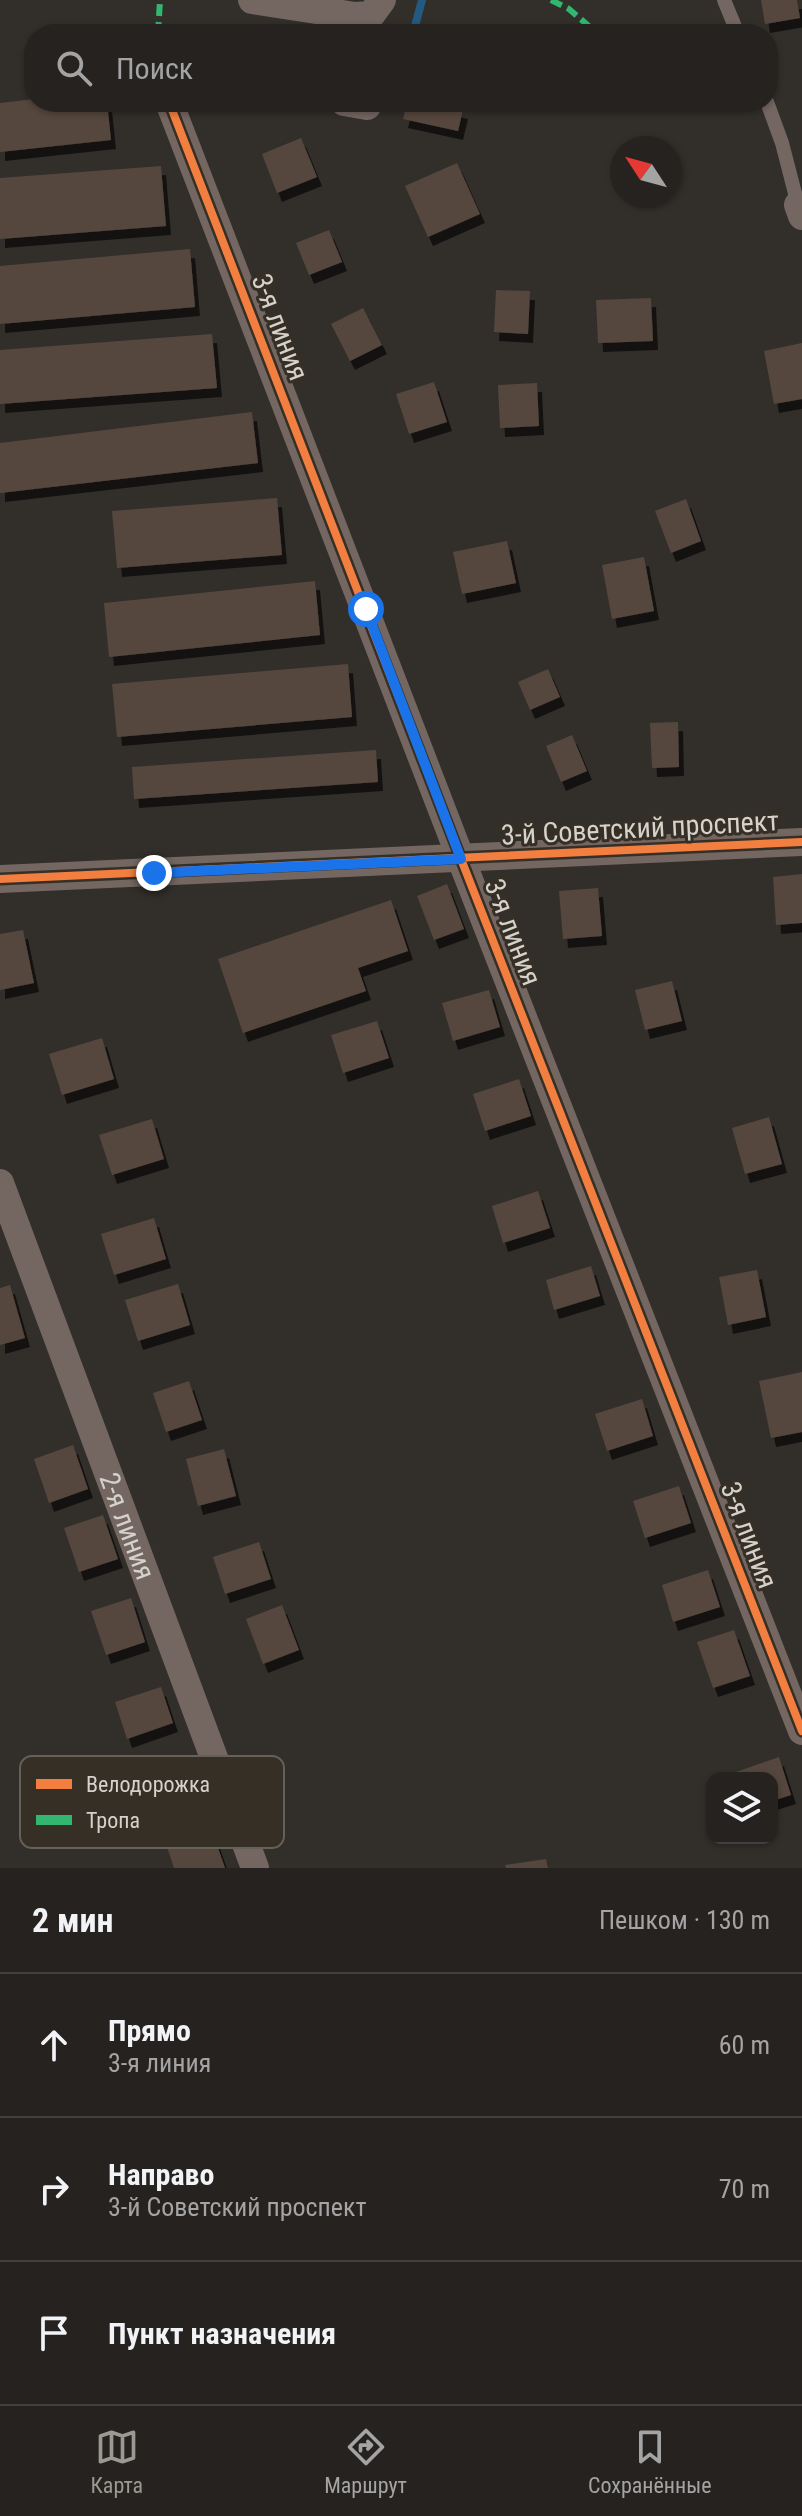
<!DOCTYPE html>
<html lang="ru">
<meta charset="utf-8">
<style>
body{margin:0;font-family:"Roboto Condensed",sans-serif;background:#322f2d;color:#f1f3f6}
.controls{position:absolute;right:24px;bottom:24px;display:grid;overflow:hidden;border-radius:16px;box-shadow:0 2px 6px #0004}
.controls button{width:72px;height:72px;display:grid;place-items:center;padding:0;border:0;border-bottom:2px solid #423f3e;background:#262220;color:#f1f3f6;font:40px sans-serif}
.compass{position:absolute;left:610px;top:136px;width:72px;height:72px;border-radius:50%;background:#262220;box-shadow:0 2px 6px #0004;rotate:306deg}
.stop{position:absolute;width:24px;height:24px;margin:-18px;border:6px solid #1a73e8;border-radius:50%;background:#fff}
.stop.end{background:#1a73e8;border-color:#fff;box-shadow:0 2px 8px #0008}
.list{margin:0;padding:0;list-style:none}
h2{display:flex;justify-content:space-between;align-items:center;height:104px;margin:0;padding:0 32px;font-size:34px}
h2 small{font-size:26px;font-weight:400;color:#a4a4a5}
.list li{display:grid;grid-template-columns:52px 1fr auto;gap:24px;align-items:center;box-sizing:border-box;height:144px;padding:0 32px;border-top:2px solid #423f3e}
.list b{display:block;font-size:30px;white-space:nowrap}
.list p{margin:0;font-size:26px;white-space:nowrap;color:#a4a4a5}
.list em{font-size:26px;font-style:normal;color:#a4a4a5}
.icon{flex:none;width:44px;height:44px;fill:none;stroke:currentColor;stroke-width:2;stroke-linecap:round;stroke-linejoin:round}
.map{position:relative;flex:none;width:802px;height:1868px;overflow:hidden}
.search{position:absolute;background:#262220;box-shadow:0 2px 6px #0004;left:24px;right:24px;top:24px;height:88px;display:flex;align-items:center;gap:20px;box-sizing:border-box;padding:0 28px;border-radius:32px;color:#a4a4a5;font-size:30px}
.sheet{height:536px;background:#262220}
nav{display:flex;justify-content:space-around;align-items:center;box-sizing:border-box;height:112px;border-top:2px solid #423f3e;background:#262220;font-size:22px;color:#a4a4a5}
nav a{display:grid;justify-items:center;gap:4px}
nav .on{color:#9c9893}
.map>svg:first-child{display:block}
.lines{fill:none;stroke-linecap:round;stroke-linejoin:round}
.stream{stroke:#245980;stroke-width:8}
.building{fill:#54473e;filter:url(#shadow)}
.service{stroke:#746661;stroke-width:14}
.minor{stroke:#746661;stroke-width:28}
.quiet{stroke:#33b770;stroke-width:6;stroke-dasharray:12 6;stroke-linecap:butt}
.cycleway-casing{stroke:#352f26;stroke-width:13}
.cycleway{stroke:#f27e40;stroke-width:8}
.route{stroke:#1a73e8;stroke-width:10}
.labels{text-anchor:middle;dominant-baseline:central;stroke-width:6;stroke-linejoin:round;paint-order:stroke}
.street-label{font-size:28px;fill:#d5d1cb;stroke:#352f26}
.key{fill:#352f26;stroke:#656058;stroke-width:2}
.key-label{font-size:22px;fill:#d5d1cb}
</style>
<div class="map">
<svg width="802" height="1868" viewBox="0 0 802 1868">
<defs>
<filter id="shadow"><feDropShadow dx="5" dy="9" stdDeviation="0" flood-color="#0009"/></filter>
</defs>
<rect width="100%" height="100%" fill="#322e2a"/>
<g class="lines">
<path class="stream" d="M414,30L422,0"/>
</g>
<path class="building" d="M761,0H797L800,18L765,24Z
M34,99V102H107L111,140L0,152V103Z
M407,102H427L463,110L458,131L403,119Z
M301,138L317,177L277,193L262,154Z
M457,163L480,214L428,237L405,186Z
M161,166L166,226L0,239V178Z
M329,230L342,262L309,275L296,243Z
M190,249L195,307L0,324V266Z
M496,290L530,291L528,334L494,332Z
M651,298L653,341L598,343L596,300Z
M363,308L382,345L350,361L331,324Z
M212,334L217,388L0,404V350Z
M802,343V399L774,404L764,351Z
M434,382L447,422L409,434L396,394Z
M537,383L539,426L500,428L498,385Z
M252,412L258,463L0,493V443Z
M277,498L282,555L117,568L112,511Z
M686,499L701,541L671,553L655,511Z
M507,541L516,583L462,594L453,552Z
M644,557L654,611L612,619L602,565Z
M315,581L320,635L109,657L104,603Z
M348,664L352,717L117,737L112,684Z
M548,669L560,697L530,710L518,682Z
M678,722L679,767L652,768L650,723Z
M572,735L587,771L561,782L546,746Z
M376,750L378,782L134,799L132,767Z
M802,874V923L776,925L773,877Z
M447,884L464,929L434,940L417,896Z
M598,888L602,936L563,939L559,891Z
M391,900L408,951L358,968L366,991L243,1033L218,959Z
M23,930L34,983L0,990V934Z
M672,981L682,1021L645,1030L635,990Z
M489,990L500,1027L453,1041L442,1003Z
M377,1021L389,1058L343,1073L331,1035Z
M102,1038L114,1079L62,1095L49,1054Z
M519,1079L531,1116L485,1131L473,1094Z
M769,1117L782,1164L745,1174L732,1128Z
M152,1119L164,1159L112,1175L99,1135Z
M538,1191L550,1228L503,1243L492,1206Z
M154,1218L166,1259L114,1275L101,1234Z
M591,1266L600,1296L554,1310L546,1280Z
M757,1270L766,1317L728,1325L719,1277Z
M178,1284L190,1325L138,1341L125,1300Z
M10,1285L25,1338L0,1345V1288Z
M802,1372V1432L771,1438L759,1381Z
M189,1381L202,1420L166,1432L153,1393Z
M642,1399L653,1436L607,1451L595,1414Z
M73,1445L88,1489L49,1503L34,1459Z
M224,1449L236,1496L198,1506L186,1459Z
M679,1486L691,1523L645,1538L633,1501Z
M103,1515L118,1559L79,1572L64,1528Z
M259,1542L271,1579L225,1594L213,1557Z
M708,1570L720,1607L673,1622L662,1585Z
M131,1598L145,1642L106,1655L91,1611Z
M282,1605L299,1650L263,1664L246,1619Z
M734,1630L750,1676L713,1688L697,1642Z
M161,1687L173,1723L127,1739L115,1702Z
M779,1757L791,1795L772,1801V1778H735L733,1773Z
M212,1831L225,1868H174L167,1847Z
M546,1859L548,1868H506L505,1865Z"/>
<g class="lines">
<path class="service" d="M724,0L738,34
M767,102L782,143L798,205"/>
<g class="minor">
<path d="M252,0L355,16L371,15L382,0"/>
<path d="M169,102L461,859L802,1731"/>
<path d="M344,102L367,106"/>
<path d="M798,205L802,216"/>
<path d="M0,879L802,842"/>
<path id="s1" d="M0,1183L255,1868"/>
</g>
<path class="quiet" d="M551,0L569,9L598,34
M158,34L160,0"/>
<g class="cycleway-casing">
<path id="cycleway" d="M169,102L461,859L802,1731
M0,879L802,842"/>
</g>
<use href="#cycleway" class="cycleway"/>
</g>
<g class="lines">
<path class="route" d="M154,873L461,859L366,609"/>
</g>
<g class="labels">
<g class="street-label">
<text transform="translate(280 327) rotate(69)">3-я линия</text>
<text transform="translate(640 828) rotate(-3)">3-й Советский проспект</text>
<text transform="translate(513 932) rotate(69)">3-я линия</text>
<text stroke="none"><textPath href="#s1" startOffset="366">2-я линия</textPath></text>
<text transform="translate(749 1535) rotate(69)">3-я линия</text>
</g>
</g>
<rect x="20" y="1756" width="264" height="92" rx="12" class="key"/>
<rect x="36" y="1779" width="36" height="10" fill="#f27e40"/>
<rect x="36" y="1815" width="36" height="10" fill="#33b770"/>
<g class="key-label">
<text x="86" y="1792">Велодорожка</text>
<text x="86" y="1828">Тропа</text>
</g>
</svg>
<div class="controls">
<button><svg class="icon" aria-label="layers" viewBox="0 0 24 24"><path d="M12 4l9 5-9 5-9-5zM3 14l9 5 9-5"/></svg></button>
</div>
<svg class="compass" viewBox="-18 -18 36 36"><path d="M0-13l5 13h-10z" fill="#e53935"/><path d="M0 13l5-13h-10z" fill="#a4a4a5"/></svg>
<div class="stop" style="left:366px;top:609px"></div>
<div class="stop end" style="left:154px;top:873px"></div>
<div class="search"><svg class="icon" aria-label="search" viewBox="0 0 24 24"><circle cx="10" cy="10" r="6"/><path d="M15 15l6 6"/></svg>Поиск</div>
</div>
<section class="sheet">
<h2>2 мин<small>Пешком · 130 m</small></h2>
<ul class="list">
<li><svg class="icon" aria-label="ahead" viewBox="0 0 24 24"><path d="M12 20V5M6 11l6-6 6 6"/></svg><div><b>Прямо</b><p>3-я линия</p></div><em>60 m</em></li>
<li><svg class="icon" aria-label="right" viewBox="0 0 24 24"><path d="M7 20v-9h11M14 6l5 5-5 5"/></svg><div><b>Направо</b><p>3-й Советский проспект</p></div><em>70 m</em></li>
<li><svg class="icon" aria-label="arrive" viewBox="0 0 24 24"><path d="M6 21V4h12l-3 4 3 4H6"/></svg><div><b>Пункт назначения</b></div></li>
</ul>
</section>
<nav>
<a class="on"><svg class="icon" aria-label="map" viewBox="0 0 24 24"><path d="M3 6l6-2 6 2 6-2v14l-6 2-6-2-6 2zM9 4v14M15 6v14"/></svg>Карта</a>
<a><svg class="icon" aria-label="directions" viewBox="0 0 24 24"><path d="M12 3l9 9-9 9-9-9zM9 14v-3h6M13 9l2 2-2 2"/></svg>Маршрут</a>
<a><svg class="icon" aria-label="saved" viewBox="0 0 24 24"><path d="M7 4h10v16l-5-4-5 4z"/></svg>Сохранённые</a>
</nav>
